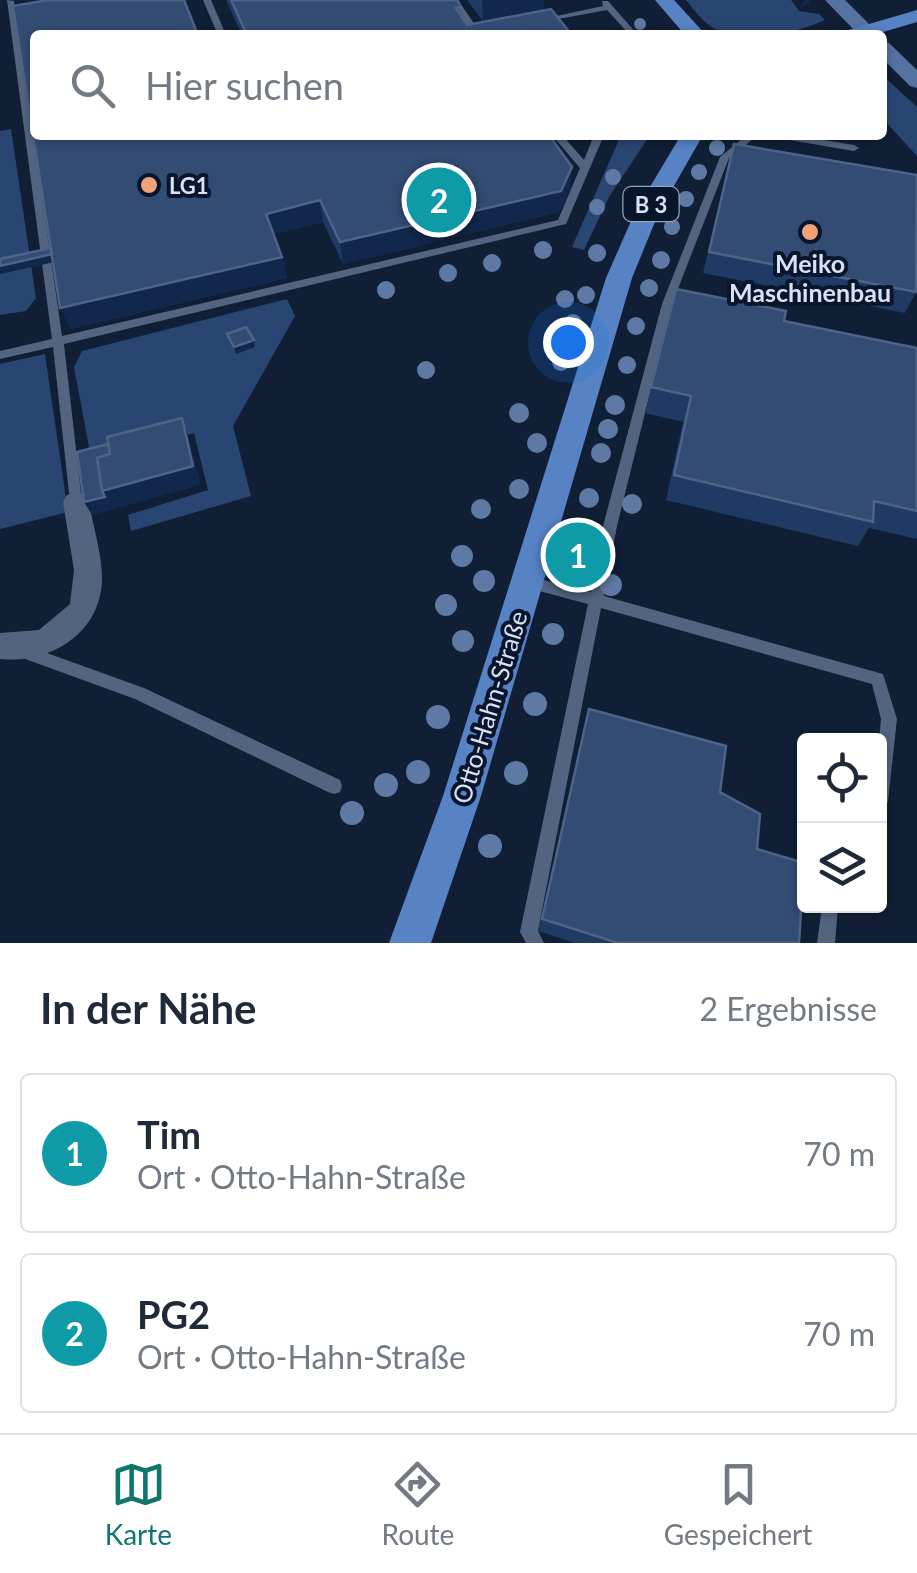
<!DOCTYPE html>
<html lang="de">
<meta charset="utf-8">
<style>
body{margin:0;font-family:Lato,sans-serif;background:#f6f6f7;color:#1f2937}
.controls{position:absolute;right:30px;bottom:30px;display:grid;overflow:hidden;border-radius:10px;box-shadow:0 2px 8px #0004}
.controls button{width:90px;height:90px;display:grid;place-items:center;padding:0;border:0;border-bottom:2px solid #e0e1e3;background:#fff;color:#1f2937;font:50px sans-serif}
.you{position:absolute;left:568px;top:342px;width:35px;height:35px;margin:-25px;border:8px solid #fff;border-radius:50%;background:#1a73e8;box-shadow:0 0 0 15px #1a73e833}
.badge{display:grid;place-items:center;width:65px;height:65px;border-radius:50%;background:#0f766e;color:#fff;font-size:32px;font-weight:700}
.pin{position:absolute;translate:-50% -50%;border:5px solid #fff;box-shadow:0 2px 10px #0006}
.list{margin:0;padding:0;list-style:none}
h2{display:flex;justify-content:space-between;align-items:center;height:130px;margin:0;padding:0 40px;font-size:42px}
h2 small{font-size:32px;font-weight:400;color:#747a83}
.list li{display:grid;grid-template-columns:65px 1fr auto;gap:30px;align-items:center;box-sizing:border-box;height:160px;margin:0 20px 20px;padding:0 20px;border:2px solid #e0e1e3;border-radius:10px}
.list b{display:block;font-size:38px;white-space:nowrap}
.list p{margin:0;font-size:32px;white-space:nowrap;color:#747a83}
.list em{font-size:32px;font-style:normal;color:#747a83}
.icon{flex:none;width:55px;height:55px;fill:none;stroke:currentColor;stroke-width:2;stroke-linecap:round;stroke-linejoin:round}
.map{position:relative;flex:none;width:917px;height:943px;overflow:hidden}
.search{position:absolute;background:#fff;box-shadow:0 2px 8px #0004;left:30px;right:30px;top:30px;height:110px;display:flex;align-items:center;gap:25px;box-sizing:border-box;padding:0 35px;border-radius:10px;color:#747a83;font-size:38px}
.sheet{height:490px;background:#fff}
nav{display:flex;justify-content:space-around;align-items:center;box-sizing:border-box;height:140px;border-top:2px solid #e0e1e3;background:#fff;font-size:28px;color:#747a83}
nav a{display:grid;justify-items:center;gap:5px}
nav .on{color:#0f766e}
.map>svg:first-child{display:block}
.green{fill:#294672}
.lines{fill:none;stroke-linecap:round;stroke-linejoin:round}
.service{fill:#526480;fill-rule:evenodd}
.minor{fill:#526480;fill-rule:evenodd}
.secondary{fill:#5473a2;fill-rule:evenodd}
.primary{fill:#5782c4;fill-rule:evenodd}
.tree{fill:#5e79a3}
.wall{fill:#1f3a64}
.shaded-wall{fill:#11274b}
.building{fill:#334c73;stroke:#4d6387;stroke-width:2.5}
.poi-dot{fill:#f0a279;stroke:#07162c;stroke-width:4}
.labels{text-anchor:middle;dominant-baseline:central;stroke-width:8;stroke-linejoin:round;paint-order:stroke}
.far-poi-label{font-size:22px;font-weight:bold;fill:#d8e2f2;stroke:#07162c;text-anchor:start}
.shield{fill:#07162c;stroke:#99a5b7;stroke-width:2.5}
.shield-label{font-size:22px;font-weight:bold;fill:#d8e2f2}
.poi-label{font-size:25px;font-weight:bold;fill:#d8e2f2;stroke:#07162c}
.street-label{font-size:25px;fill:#d8e2f2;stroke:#07162c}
</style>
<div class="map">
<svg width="917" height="943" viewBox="0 0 917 943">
<rect width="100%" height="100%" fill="#101f36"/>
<path class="green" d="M686,0H791L799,11L819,14L825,20C796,33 744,46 715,29C703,22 694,10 686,0Z
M882,75L917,107V156L882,118Z
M11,129L36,298L26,311L0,315V131Z
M621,135H650L609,197L584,250L572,247Z
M287,299L295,316L233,426L251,496L131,531L128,515L208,490L194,433L91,458L74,367L82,351Z
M45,354L68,512L0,529V364Z"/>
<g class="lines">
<path class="service" d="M7,0L14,1L62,336L558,220L580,168L552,135H562L584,160L594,135H604L566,224L64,344L82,502L81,506H71L70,502L53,347L0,359V351L52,339Z
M203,0H211L226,35H218Z
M450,0H458L482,35H474Z
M602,1H608L638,35H630L607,10L542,22L538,20L603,6Z
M747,135H758L729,158L672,304L617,526L604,596L883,674L897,719L888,801L886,807L880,809L879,741L881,719L872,684L601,608L538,931L544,943H526L520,932L588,604L528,588L523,586L521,582L523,578L528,576L591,592L603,526L662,304L720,157Z
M773,135H794L854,145L859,148L854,151L778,138Z
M22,644L144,688L340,780L342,786L340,792L334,794L328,792L135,699L17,656L15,651L17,646Z
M822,906H838L835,943H817Z"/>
<path class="minor" d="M76,492L85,495L89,502C93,527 102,553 102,579C101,633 51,664 0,659V633L39,630L70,604L74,570L63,502L67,495Z"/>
<path class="secondary" d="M825,0H845L880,35H859Z
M882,41L889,43L917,70V88L910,86L882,58Z"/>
<path class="primary" d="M655,0H674L706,35H685Z
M917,10V22L873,35H842L845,31Z
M681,135H703L659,212L632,278L481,796L431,943H389L443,796L606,278L635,212Z"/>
</g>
<g class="tree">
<circle cx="640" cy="24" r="6"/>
<circle cx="717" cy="148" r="8"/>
<circle cx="699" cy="172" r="8"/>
<circle cx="613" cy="177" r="8"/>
<circle cx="686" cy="199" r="8"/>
<circle cx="597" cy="207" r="8"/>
<circle cx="672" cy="227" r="8"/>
<circle cx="543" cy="250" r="9"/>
<circle cx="597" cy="253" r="9"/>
<circle cx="661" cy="260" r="9"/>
<circle cx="492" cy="263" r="9"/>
<circle cx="448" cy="273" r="9"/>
<circle cx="649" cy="288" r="9"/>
<circle cx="386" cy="290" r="9"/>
<circle cx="586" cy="295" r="9"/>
<circle cx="565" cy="299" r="9"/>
<circle cx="573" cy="323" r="9"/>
<circle cx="636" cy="326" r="9"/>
<circle cx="561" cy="362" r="9"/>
<circle cx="627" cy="365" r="9"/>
<circle cx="426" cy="370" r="9"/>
<circle cx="615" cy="405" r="10"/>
<circle cx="519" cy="413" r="10"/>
<circle cx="608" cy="429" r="10"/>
<circle cx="537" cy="443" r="10"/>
<circle cx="601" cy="453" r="10"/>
<circle cx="519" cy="489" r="10"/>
<circle cx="589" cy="498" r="10"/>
<circle cx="632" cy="504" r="10"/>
<circle cx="481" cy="509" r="10"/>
<circle cx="575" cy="552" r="11"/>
<circle cx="462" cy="556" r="11"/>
<circle cx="484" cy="581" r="11"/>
<circle cx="611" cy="585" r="11"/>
<circle cx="446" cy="605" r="11"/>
<circle cx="553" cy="634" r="11"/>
<circle cx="463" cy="641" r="11"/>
<circle cx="535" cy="704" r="12"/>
<circle cx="438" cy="717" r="12"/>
<circle cx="418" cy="772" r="12"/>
<circle cx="516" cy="773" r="12"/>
<circle cx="386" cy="785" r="12"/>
<circle cx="352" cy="813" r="12"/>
<circle cx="490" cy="846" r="12"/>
</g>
<path class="wall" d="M226,0H457L461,17L467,25L483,21L467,0H544V10L572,35H242Z
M35,35L570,188L559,212L343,264L323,222L274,234L282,257L287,278L70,329L53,262L0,274V259L51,248Z
M734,144L916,292L905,313L703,273Z
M676,289L784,321L917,348V539L869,528L858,546L666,500L683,422L645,413Z
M589,709L720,792L757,849L799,943H575L538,931Z"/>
<path class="shaded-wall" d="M482,0H544V10L483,21Z
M805,0H810L809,3L800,9L803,2Z
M572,167L570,188L559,212L343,264L340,242Z
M320,200L323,222L270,235L266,214Z
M55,254L59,261L0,274V266Z
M282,257L287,278L70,329L60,308Z
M254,340L255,347L236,354L234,347Z
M182,418L189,438L201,485L92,515L84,502L102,491Z"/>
<path class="building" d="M48,0H184L198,35H35V135H549L572,167L561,191L340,242L320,200L266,214L282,257L60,308L13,6Z
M231,0H457L461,7L456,8L467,25L551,9L572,35H247Z
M734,144L917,175L916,292L709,252Z
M51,248L52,254L0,266V259Z
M676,289L786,311L784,321L917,348V511L874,501L873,522L674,475L691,396L651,387Z
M246,327L254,340L234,347L227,334Z
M182,418L193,466L102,491L97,458L110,454L107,437Z
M108,444L110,454L97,458L102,491L105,497L84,502L77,452Z
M589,709L726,746L720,792L760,814L757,849L804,863L799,943H618L542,919Z"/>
<g class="poi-dot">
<circle cx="149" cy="185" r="10"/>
<circle cx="810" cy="232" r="10"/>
</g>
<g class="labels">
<g class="far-poi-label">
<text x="169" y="185">LG1</text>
</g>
<rect class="shield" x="623.5" y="187" width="55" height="34" rx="8"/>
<g class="shield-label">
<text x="651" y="204">B 3</text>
</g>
<g class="poi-label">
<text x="810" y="263">Meiko<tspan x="810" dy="29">Maschinenbau</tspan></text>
</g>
<g class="street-label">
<text transform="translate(489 707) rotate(-73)">Otto-Hahn-Straße</text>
</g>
</g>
</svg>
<div class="controls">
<button><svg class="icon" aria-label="locate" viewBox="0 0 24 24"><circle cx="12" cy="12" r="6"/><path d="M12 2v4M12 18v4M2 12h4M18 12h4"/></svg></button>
<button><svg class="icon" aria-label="layers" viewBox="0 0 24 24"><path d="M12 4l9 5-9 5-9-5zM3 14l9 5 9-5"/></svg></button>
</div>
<div class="you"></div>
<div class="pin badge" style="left:578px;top:555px;background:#0f9aa8">1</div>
<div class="pin badge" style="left:439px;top:200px;background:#0f9aa8">2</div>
<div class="search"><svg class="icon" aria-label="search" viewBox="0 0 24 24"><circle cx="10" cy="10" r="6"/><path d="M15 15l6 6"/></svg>Hier suchen</div>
</div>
<section class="sheet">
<h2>In der Nähe<small>2 Ergebnisse</small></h2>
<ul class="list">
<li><span class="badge" style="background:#0f9aa8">1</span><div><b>Tim</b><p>Ort · Otto-Hahn-Straße</p></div><em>70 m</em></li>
<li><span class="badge" style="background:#0f9aa8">2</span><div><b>PG2</b><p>Ort · Otto-Hahn-Straße</p></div><em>70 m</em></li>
</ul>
</section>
<nav>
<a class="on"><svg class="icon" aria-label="map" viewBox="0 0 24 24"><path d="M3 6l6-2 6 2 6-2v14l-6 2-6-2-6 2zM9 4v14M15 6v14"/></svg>Karte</a>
<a><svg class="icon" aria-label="directions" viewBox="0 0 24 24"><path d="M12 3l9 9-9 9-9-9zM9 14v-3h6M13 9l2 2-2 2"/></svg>Route</a>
<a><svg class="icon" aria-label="saved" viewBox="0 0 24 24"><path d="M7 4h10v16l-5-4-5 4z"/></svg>Gespeichert</a>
</nav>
